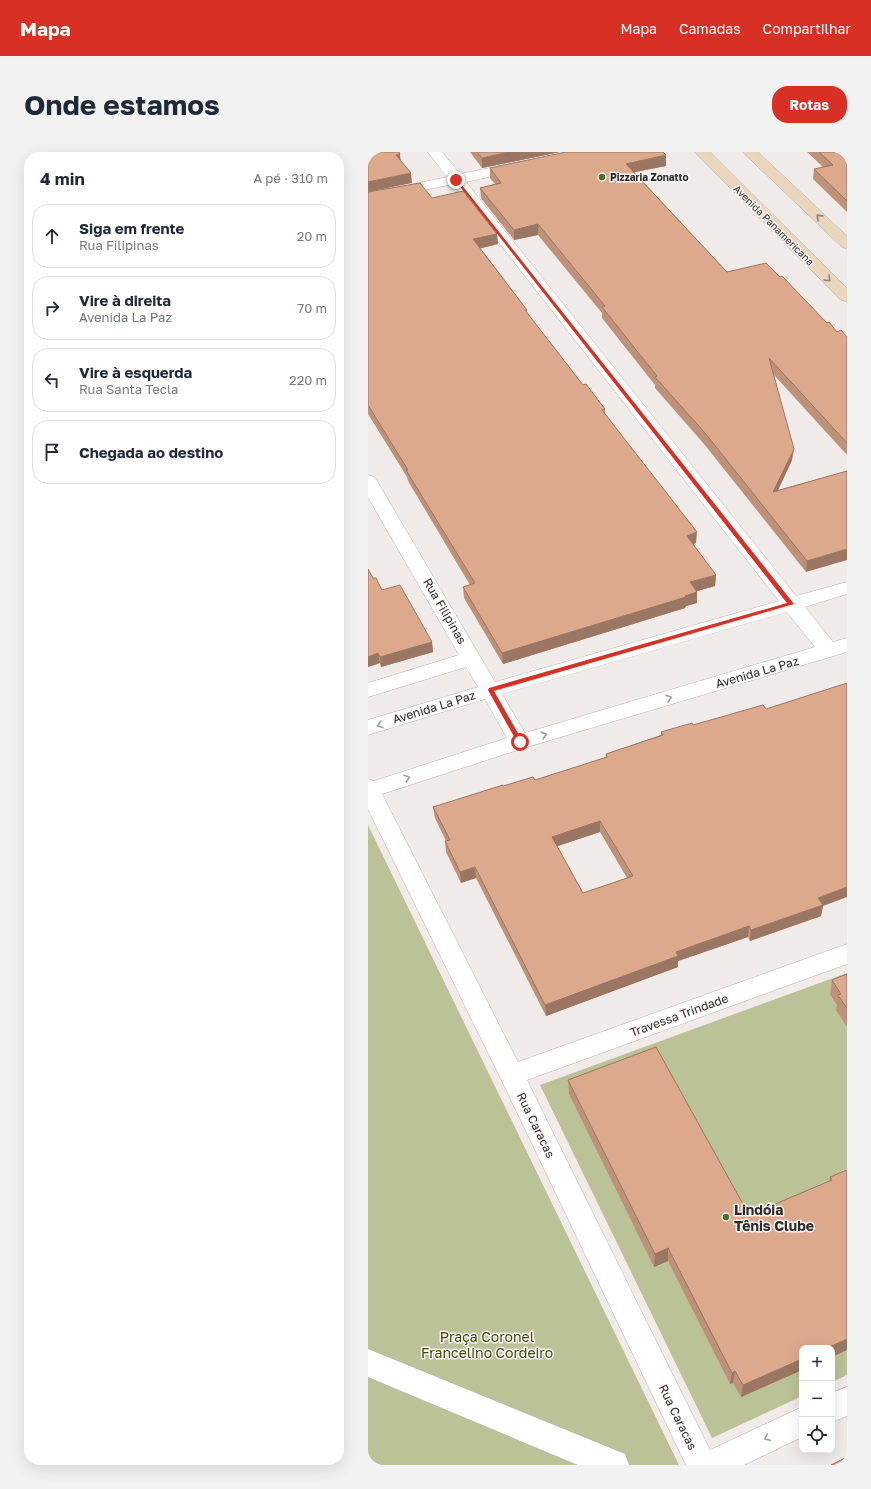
<!DOCTYPE html>
<html lang="pt">
<meta charset="utf-8">
<style>
body{margin:0;font-family:"Golos Text",sans-serif;background:#f2f2f3;color:#1f2937}
.controls{position:absolute;right:12px;bottom:12px;display:grid;overflow:hidden;border-radius:8px;box-shadow:0 4px 16px #0002}
.controls button{width:36px;height:36px;display:grid;place-items:center;padding:0;border:0;border-bottom:1px solid #e0e1e3;background:#fff;color:#1f2937;font:20px sans-serif}
.stop{position:absolute;width:12px;height:12px;margin:-9px;border:3px solid #d93025;border-radius:50%;background:#fff}
.stop.end{background:#d93025;border-color:#fff;box-shadow:0 1px 4px #0008}
.list{margin:0;padding:0;list-style:none}
h2{display:flex;justify-content:space-between;align-items:center;height:52px;margin:0;padding:0 16px;font-size:17px}
h2 small{font-size:13px;font-weight:400;color:#747a83}
.list li{display:grid;grid-template-columns:26px 1fr auto;gap:12px;align-items:center;box-sizing:border-box;height:64px;margin:0 8px 8px;padding:0 8px;border:1px solid #e0e1e3;border-radius:16px}
.list b{display:block;font-size:15px;white-space:nowrap}
.list p{margin:0;font-size:13px;white-space:nowrap;color:#747a83}
.list em{font-size:13px;font-style:normal;color:#747a83}
.icon{flex:none;width:22px;height:22px;fill:none;stroke:currentColor;stroke-width:2;stroke-linecap:round;stroke-linejoin:round}
.map{position:relative;flex:none;width:479px;height:1313px;overflow:hidden;border-radius:16px}
header{display:flex;align-items:center;gap:24px;box-sizing:border-box;height:56px;padding:0 20px;background:#d93025;color:#fff}
header strong{font-size:19px}
nav{display:flex;gap:22px;margin-inline-start:auto;font-size:14px}
.intro{display:flex;align-items:center;justify-content:space-between;box-sizing:border-box;height:96px;padding:0 24px}
h1{margin:0;font-size:28px}
.button{padding:10px 18px;border-radius:16px;background:#d93025;color:#fff;font-size:14px;font-weight:700}
main{display:flex;gap:24px;padding:0 24px}
aside{flex:1;background:#fff;border-radius:16px;box-shadow:0 4px 16px #0002}
.map>svg:first-child{display:block}
.green{fill:#bcc297}
.lines{fill:none;stroke-linecap:round;stroke-linejoin:round}
.street-casing{stroke:#b8b4b1;stroke-width:1}
.secondary-casing{stroke:#b8b4b1;stroke-width:1}
.street{fill:#fff;fill-rule:evenodd}
.secondary{fill:#e8d7bc;fill-rule:evenodd}
.wall{fill:#be9179;fill-rule:evenodd}
.shaded-wall{fill:#9b7663}
.building{fill:#dda98d;stroke:#9b7663;fill-rule:evenodd}
.oneway{stroke:#8a8072}
.oneway2{stroke:#a09f9f}
.route{fill:#d93025}
.poi-dot{fill:#4b712b;stroke:#fdf8f5;stroke-width:1.5}
.labels{text-anchor:middle;dominant-baseline:central;stroke-width:3;stroke-linejoin:round;paint-order:stroke}
.far-poi-label{font-size:10px;font-weight:bold;fill:#2c2a29;stroke:#fdf8f5;text-anchor:start}
.far-street-label{font-size:10px;fill:#2c2a29;stroke:#fdf8f5}
.street-label{font-size:12px;fill:#2c2a29;stroke:#fdf8f5}
.near-poi-label{font-size:14px;font-weight:bold;fill:#2c2a29;stroke:#fdf8f5;text-anchor:start}
.near-park-label{font-size:14px;fill:#414605;stroke:#fdf8f5}
</style>
<header>
<strong>Mapa</strong>
<nav><a>Mapa</a><a>Camadas</a><a>Compartilhar</a></nav>
</header>
<div class="intro"><h1>Onde estamos</h1><a class="button">Rotas</a></div>
<main>
<aside>
<h2>4 min<small>A pé · 310 m</small></h2>
<ul class="list">
<li><svg class="icon" aria-label="ahead" viewBox="0 0 24 24"><path d="M12 20V5M6 11l6-6 6 6"/></svg><div><b>Siga em frente</b><p>Rua Filipinas</p></div><em>20 m</em></li>
<li><svg class="icon" aria-label="right" viewBox="0 0 24 24"><path d="M7 20v-9h11M14 6l5 5-5 5"/></svg><div><b>Vire à direita</b><p>Avenida La Paz</p></div><em>70 m</em></li>
<li><svg class="icon" aria-label="left" viewBox="0 0 24 24"><path d="M17 20v-9H6M10 6l-5 5 5 5"/></svg><div><b>Vire à esquerda</b><p>Rua Santa Tecla</p></div><em>220 m</em></li>
<li><svg class="icon" aria-label="arrive" viewBox="0 0 24 24"><path d="M6 21V4h12l-3 4 3 4H6"/></svg><div><b>Chegada ao destino</b></div></li>
</ul>
</aside>
<div class="map">
<svg width="479" height="1313" viewBox="0 0 479 1313">
<rect width="100%" height="100%" fill="#f0ebe8"/>
<path class="green" d="M0,673L311,1313H0Z
M479,821V1223L464,1230V1196H434V1244L344,1286L172,933Z"/>
<g class="lines">
<g class="street-casing">
<path id="street" d="M60,0H74L92,22L151,10L156,11L158,14L156,17L98,30L428,444L479,430V442L437,455L465,490L479,486V500L159,595L14,642L150,910L479,792V812L159,928L342,1298L434,1255V1285L376,1313H318L133,927L0,657V627L6,629L139,586L117,547L0,583V568L110,535L98,515L0,545V531L91,503L0,345V323L6,325L9,329L127,530L411,449L85,32L0,50V42L79,25ZM419,460L447,495L157,581L134,542Z
M0,1197L257,1302L261,1313H210L0,1225Z
M479,1235V1264L464,1270V1241Z"/>
</g>
<g class="secondary-casing">
<path id="secondary" d="M327,0H342L479,136V150L473,148Z
M375,0H390L479,84V97L474,95Z"/>
</g>
<use href="#street" class="street"/>
<use href="#secondary" class="secondary"/>
</g>
<path class="wall" d="M102,0H192L114,16Z
M439,0H479V60L445,27L446,17L455,15Z
M298,3V14L266,20L359,120L412,125L459,171L469,180L479,185V303L406,223L424,308L410,338L479,319L438,420L336,292L287,236V233L234,166V161L170,83L146,88L113,46L112,36L127,32L122,26V16Z
M0,40L64,46L129,82L130,92L112,96L159,158V162L215,233L237,257V261L328,391L325,392L348,423L347,434L329,439V451L318,454L317,456L135,512L96,446L95,435L102,433L40,329L39,325L0,262Z
M0,417L5,426L14,438L64,490L65,500L13,515L12,511L0,515Z
M293,580L455,754L453,764L382,789L380,785L310,809V815L178,864L108,726L93,731L78,700L77,689H78L67,666L65,655L135,634L167,628L238,606V602L293,583ZM232,680L259,726L215,741L189,694Z
M479,822V875L468,858L469,853L462,842L464,828Z
M200,928L381,1063L461,1030L462,1025L479,1018L434,1196V1218L373,1245L365,1231L362,1232L300,1109L286,1115L201,942Z"/>
<path class="shaded-wall" d="M141,0H192L114,16V6Z
M32,2L33,12L28,3Z
M298,3V14L258,22V12Z
M43,21L44,31L0,40V30Z
M170,72V83L146,88V78Z
M129,82L130,92L106,98L105,87Z
M426,297L424,308L404,351L405,340Z
M329,380L328,391L318,395L319,384Z
M479,397V408L438,420L439,409Z
M348,423L347,434L322,441V430Z
M329,440V451L318,454L317,456L135,512L134,501Z
M64,490L65,500L13,515L12,505Z
M10,501L12,511L0,515V505Z
M232,669V680L184,696V685Z
M107,715L108,726L93,731L92,720Z
M479,735V745L455,754L453,764L382,789L383,778L450,746Z
M381,774L380,785L310,809V815L178,864L177,853L308,800Z
M300,1096V1109L286,1115L287,1102Z
M479,1187V1198L464,1205V1196H459Z
M434,1207V1218L373,1245L375,1233Z
M367,1219L365,1231L362,1232L364,1221Z"/>
<path class="building" d="M0,0H31L32,2L28,3L43,21L0,30Z
M109,0H141L114,6Z
M198,0H295L298,3L258,12L359,120L398,111L412,125L414,124L459,171L461,170L469,180L473,178L479,185V291L401,206L426,297L405,340L479,319V397L439,409L337,281L287,225L289,224L234,155L237,154L170,72L146,78L112,36L133,31L122,16Z
M451,0H479V49L446,17L465,13Z
M52,31L64,46L95,39L129,82L105,87L159,158H157L215,233L218,232L237,257L234,258L329,380L319,384L348,423L322,430L329,440L317,444L318,445L134,501L95,435L107,431L38,318H40L0,253V40Z
M0,417L5,426H8L14,438L32,433L64,490L12,505L10,501L0,505Z
M479,531V735L450,746L455,753L383,778L381,774L308,800L310,804L177,853L107,715L92,720L77,689L82,688L65,655L135,633V634L165,625L167,628L239,605L238,602L295,583L293,580L324,571L325,573L395,553L398,557ZM232,669L265,724L215,741L184,685Z
M479,822V856L470,843L473,842L464,828Z
M288,895L381,1063L464,1028L462,1025L479,1018V1187L459,1196H434V1207L375,1233L367,1219L364,1221L300,1096L287,1102L200,928Z
M479,1305V1313H463Z"/>
<defs><path id="oneway-chevron" d="M-2-3.5L2.5 0L-2 3.5" fill="none" stroke-width="1.6" stroke-linecap="round" stroke-linejoin="round"/></defs>
<g class="oneway">
<use href="#oneway-chevron" transform="translate(451 65) rotate(-136)"/>
<use href="#oneway-chevron" transform="translate(460 127) rotate(45)"/>
</g>
<g class="oneway2">
<use href="#oneway-chevron" transform="translate(301 546) rotate(-16)"/>
<use href="#oneway-chevron" transform="translate(12 573) rotate(163)"/>
<use href="#oneway-chevron" transform="translate(176 583) rotate(-16)"/>
<use href="#oneway-chevron" transform="translate(39 626) rotate(-18)"/>
<use href="#oneway-chevron" transform="translate(399 1286) rotate(155)"/>
</g>
<path class="route" d="M86,27H89L426,452L126,539L155,590L152,592L149,590L120,538L121,536L419,451Z"/>
<g class="poi-dot">
<circle cx="234" cy="25" r="4"/>
<circle cx="358" cy="1065" r="4"/>
</g>
<g class="labels">
<g class="far-poi-label">
<text x="242" y="25">Pizzaria Zonatto</text>
</g>
<g class="far-street-label">
<text transform="translate(406 73) rotate(45)">Avenida Panamericana</text>
</g>
<g class="street-label">
<text transform="translate(77 459) rotate(60)">Rua Filipinas</text>
<text transform="translate(389 520) rotate(-16)">Avenida La Paz</text>
<text transform="translate(66 555) rotate(-17)">Avenida La Paz</text>
<text transform="translate(311 863) rotate(-20)">Travessa Trindade</text>
<text transform="translate(168 973) rotate(64)">Rua Caracas</text>
<text transform="translate(310 1265) rotate(64)">Rua Caracas</text>
</g>
<g class="near-poi-label">
<text x="366" y="1057">Lindóia<tspan x="366" dy="16">Tênis Clube</tspan></text>
</g>
<g class="near-park-label">
<text x="119" y="1184">Praça Coronel<tspan x="119" dy="16">Francelino Cordeiro</tspan></text>
</g>
</g>
</svg>
<div class="controls">
<button>+</button>
<button>−</button>
<button><svg class="icon" aria-label="locate" viewBox="0 0 24 24"><circle cx="12" cy="12" r="6"/><path d="M12 2v4M12 18v4M2 12h4M18 12h4"/></svg></button>
</div>
<div class="stop" style="left:152px;top:590px"></div>
<div class="stop end" style="left:88px;top:28px"></div>
</div>
</main>
